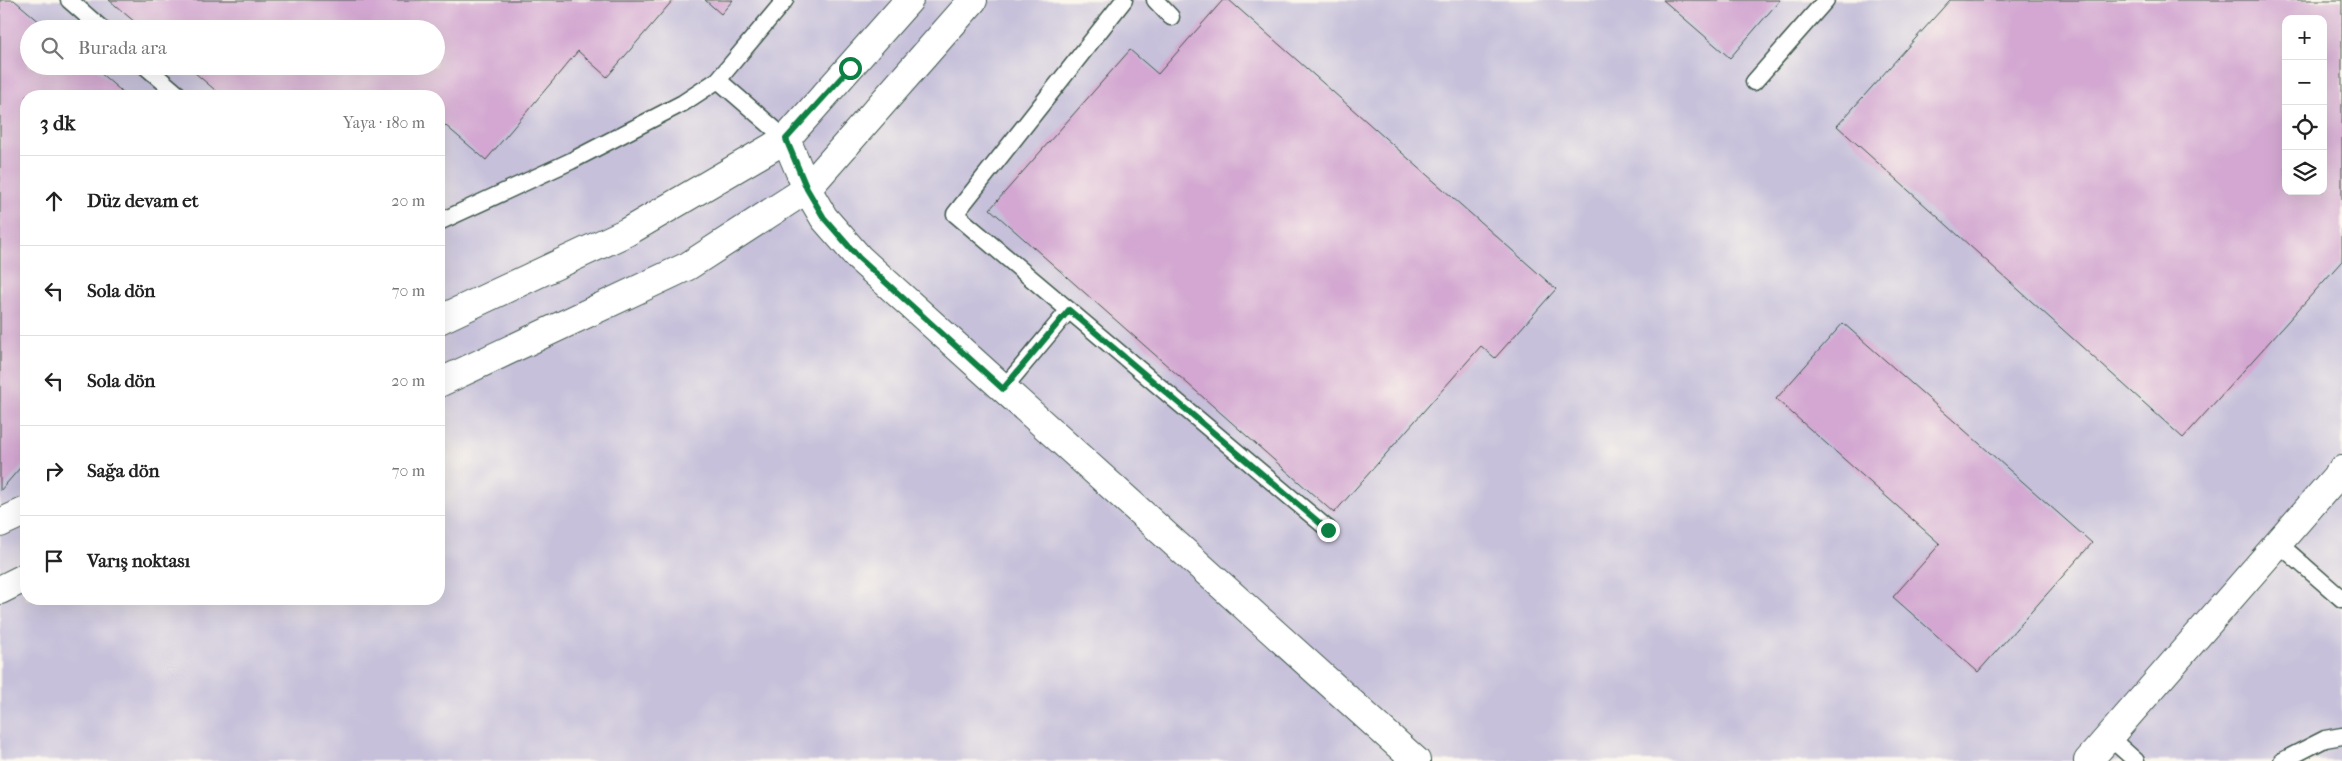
<!DOCTYPE html>
<html lang="tr">
<meta charset="utf-8">
<style>
body{margin:0;font-family:"IM FELL French Canon",serif;background:#f6f6f6;color:#222}
.controls{position:absolute;right:15px;top:15px;display:grid;overflow:hidden;border-radius:10px;box-shadow:0 5px 20px #0002}
.controls button{width:45px;height:45px;display:grid;place-items:center;padding:0;border:0;border-bottom:1px solid #e0e0e0;background:#fff;color:#222;font:25px sans-serif}
.stop{position:absolute;width:15px;height:15px;margin:-11px;border:4px solid #0b8043;border-radius:50%;background:#fff}
.stop.end{background:#0b8043;border-color:#fff;box-shadow:0 1px 5px #0008}
.list{margin:0;padding:0;list-style:none}
h2{display:flex;justify-content:space-between;align-items:center;height:65px;margin:0;padding:0 20px;font-size:21px}
h2 small{font-size:16px;font-weight:400;color:#767676}
.list li{display:grid;grid-template-columns:32px 1fr auto;gap:15px;align-items:center;box-sizing:border-box;height:90px;padding:0 20px;border-top:1px solid #e0e0e0}
.list b{display:block;font-size:19px;white-space:nowrap}
.list em{font-size:16px;font-style:normal;color:#767676}
.icon{flex:none;width:28px;height:28px;fill:none;stroke:currentColor;stroke-width:2;stroke-linecap:round;stroke-linejoin:round}
.map{position:relative;flex:none;width:2342px;height:761px;overflow:hidden}
.search{position:absolute;background:#fff;box-shadow:0 5px 20px #0002;left:20px;top:20px;width:425px;height:55px;display:flex;align-items:center;gap:12px;box-sizing:border-box;padding:0 18px;border-radius:28px;color:#767676;font-size:19px}
.panel{position:absolute;background:#fff;box-shadow:0 5px 20px #0002;left:20px;top:90px;width:425px;height:515px;border-radius:20px}
.map>svg:first-child{display:block}
.industrial{fill:#c6c0da;fill-rule:evenodd}
.building{fill:#d3a7d1;fill-rule:evenodd}
.lines{fill:none;stroke-linecap:round;stroke-linejoin:round}
.service-casing{stroke:#3d5649;stroke-width:19}
.minor-casing{stroke:#3d5649;stroke-width:30}
.tertiary-casing{stroke:#3d5649;stroke-width:30}
.service{stroke:#fff;stroke-width:16}
.minor{stroke:#fff;stroke-width:28}
.tertiary{stroke:#fff;stroke-width:28}
.route{stroke:#0b8043;stroke-width:6}
</style>
<div class="map">
<svg width="2342" height="761" viewBox="0 0 2342 761">
<rect width="100%" height="100%" fill="#fbf7ec"/>
<filter id="ink" filterUnits="userSpaceOnUse"><feTurbulence type="fractalNoise" baseFrequency=".02" numOctaves="2"/><feDisplacementMap in="SourceGraphic" scale="10" xChannelSelector="R" yChannelSelector="G"/><feConvolveMatrix kernelMatrix="1 2 1 2 8 2 1 2 1" color-interpolation-filters="sRGB"/></filter>
<filter id="wash" filterUnits="userSpaceOnUse"><feTurbulence type="fractalNoise" baseFrequency=".0096" numOctaves="4" result="noise"/><feDisplacementMap in="SourceGraphic" scale="20" xChannelSelector="R" yChannelSelector="G"/><feGaussianBlur stdDeviation="1.12" result="paint"/><feColorMatrix in="noise" values="0 0 0 0 0 0 0 0 0 0 0 0 0 0 0 0 0 1.4 0 .05"/><feComposite in="paint" operator="in"/></filter>
<g filter="url(#wash)">
<rect width="100%" height="100%" fill="#eae3c2"/>
<path class="industrial" d="M0,0H2342V761H0ZM2286,19H2323V191H2286ZM29,29H436V66H29ZM26,96H439V599H26Z"/>
<g id="blocks">
<path class="building" d="M0,0H14L48,29H29V66H92L127,96H26V461L0,491Z
M109,0H673L607,77L578,51L486,160L439,120V96H222L187,66H436V29H143Z
M705,0H733L721,14Z
M1223,0H1229L1556,289L1495,358L1481,346L1334,513L990,209L1130,50L1158,74Z
M1663,0H1780L1730,58Z
M1950,0H2342V261L2183,438L1837,126ZM2286,19H2323V191H2286Z
M1843,323L2092,543L1978,672L1893,597L1940,544L1776,399Z"/>
</g>
</g>
<g filter="url(#ink)">
<use href="#blocks" fill-opacity="0" stroke="#3d5649" stroke-width="1"/>
<g class="lines">
<g class="service-casing">
<path id="service" d="M69,0L102,29
M1124,0L955,214L1328,529
M1155,0L1171,17
M145,66L180,96
M718,80L786,139
M1754,82L1826,0
M439,222L571,161L683,103L718,80L785,0
M1003,389L1069,310
M2278,543L2342,599
M2109,737L2136,761
M2282,761L2325,739L2342,736"/>
</g>
<g class="minor-casing">
<path id="minor" d="M909,0L786,139L807,189L824,218L859,258L1416,761
M807,189L973,0
M2088,761L2342,470"/>
</g>
<g class="tertiary-casing">
<path id="tertiary" d="M439,320L627,232L786,139
M439,383L688,266L807,189
M0,523L26,511
M0,590L26,577"/>
</g>
<use href="#service" class="service"/>
<use href="#minor" class="minor"/>
<use href="#tertiary" class="tertiary"/>
</g>
</g>
<g class="lines" filter="url(#ink)">
<path class="route" d="M850,68L786,139L807,189L824,218L859,258L1003,389L1069,310L1328,530"/>
</g>
</svg>
<div class="controls">
<button>+</button>
<button>−</button>
<button><svg class="icon" aria-label="locate" viewBox="0 0 24 24"><circle cx="12" cy="12" r="6"/><path d="M12 2v4M12 18v4M2 12h4M18 12h4"/></svg></button>
<button><svg class="icon" aria-label="layers" viewBox="0 0 24 24"><path d="M12 4l9 5-9 5-9-5zM3 14l9 5 9-5"/></svg></button>
</div>
<div class="stop" style="left:850px;top:68px"></div>
<div class="stop end" style="left:1328px;top:530px"></div>
<div class="search"><svg class="icon" aria-label="search" viewBox="0 0 24 24"><circle cx="10" cy="10" r="6"/><path d="M15 15l6 6"/></svg>Burada ara</div>
<section class="panel">
<h2>3 dk<small>Yaya · 180 m</small></h2>
<ul class="list">
<li><svg class="icon" aria-label="ahead" viewBox="0 0 24 24"><path d="M12 20V5M6 11l6-6 6 6"/></svg><div><b>Düz devam et</b></div><em>20 m</em></li>
<li><svg class="icon" aria-label="left" viewBox="0 0 24 24"><path d="M17 20v-9H6M10 6l-5 5 5 5"/></svg><div><b>Sola dön</b></div><em>70 m</em></li>
<li><svg class="icon" aria-label="left" viewBox="0 0 24 24"><path d="M17 20v-9H6M10 6l-5 5 5 5"/></svg><div><b>Sola dön</b></div><em>20 m</em></li>
<li><svg class="icon" aria-label="right" viewBox="0 0 24 24"><path d="M7 20v-9h11M14 6l5 5-5 5"/></svg><div><b>Sağa dön</b></div><em>70 m</em></li>
<li><svg class="icon" aria-label="arrive" viewBox="0 0 24 24"><path d="M6 21V4h12l-3 4 3 4H6"/></svg><div><b>Varış noktası</b></div></li>
</ul>
</section>
</div>
